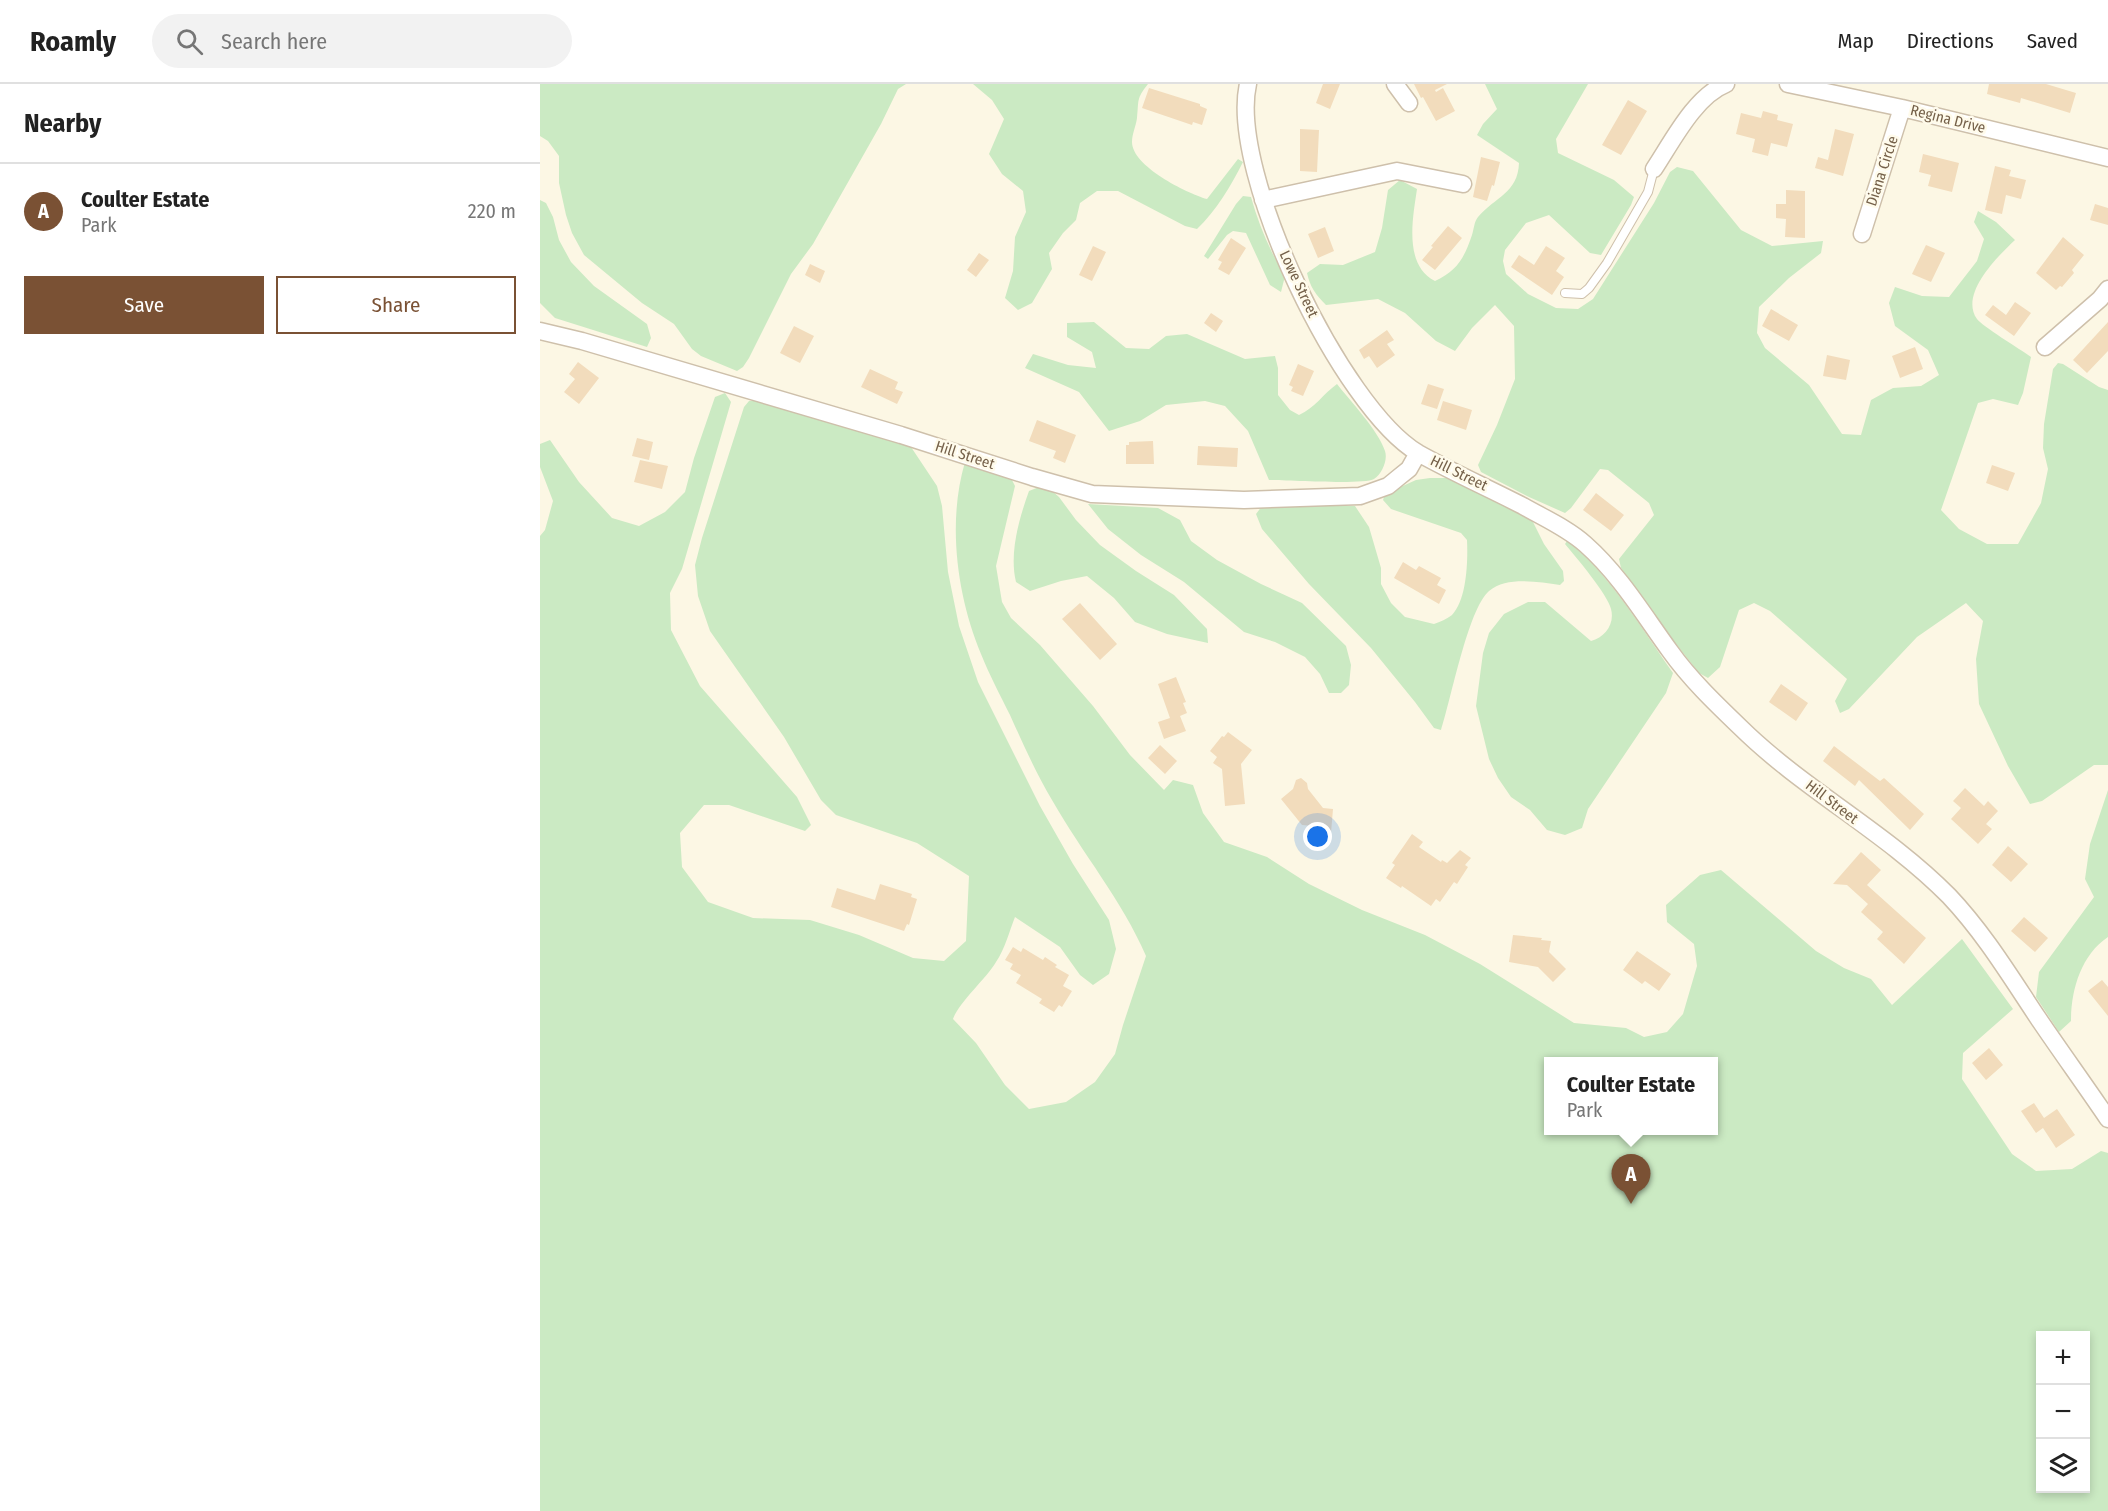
<!DOCTYPE html>
<meta charset="utf-8">
<style>
body{margin:0;font-family:"Fira Sans Condensed",sans-serif;background:#f2f2f2;color:#222}
.controls{position:absolute;right:18px;bottom:18px;display:grid;overflow:hidden;border-radius:0px;box-shadow:0 3px 9px #0003}
.controls button{width:54px;height:54px;display:grid;place-items:center;padding:0;border:0;border-bottom:2px solid #e0e0e0;background:#fff;color:#222;font:30px sans-serif}
.you{position:absolute;left:778px;top:753px;width:21px;height:21px;margin:-15px;border:4px solid #fff;border-radius:50%;background:#1a73e8;box-shadow:0 0 0 9px #1a73e833}
.badge{display:grid;place-items:center;width:39px;height:39px;border-radius:50%;background:#7a5134;color:#fff;font-size:20px;font-weight:700}
.pin{position:absolute;translate:-50% -50px;filter:drop-shadow(0 2px 3px #0008)}
.pin::after{content:'';position:absolute;top:32px;width:21px;height:18px;background:inherit;clip-path:polygon(0 0,100% 0,50% 100%)}
.popup{position:absolute;left:1004px;top:973px;width:174px;height:78px;box-sizing:border-box;display:grid;place-content:center;border-radius:0px;background:#fff;filter:drop-shadow(0 2px 4px #0005);font-size:20px;white-space:nowrap;color:#767676}
.popup b{font-size:22px;color:#222}
.popup::after{content:'';position:absolute;left:50%;top:100%;margin-left:-12px;border:12px solid transparent;border-top-color:#fff}
.list{margin:0;padding:0;list-style:none}
h2{display:flex;justify-content:space-between;align-items:center;height:78px;margin:0;padding:0 24px;font-size:26px}
h2 small{font-size:20px;font-weight:400;color:#767676}
.list li{display:grid;grid-template-columns:39px 1fr auto;gap:18px;align-items:center;box-sizing:border-box;height:96px;padding:0 24px;border-top:2px solid #e0e0e0}
.list b{display:block;font-size:22px;white-space:nowrap}
.list p{margin:0;font-size:20px;white-space:nowrap;color:#767676}
.list em{font-size:20px;font-style:normal;color:#767676}
.actions{display:flex;gap:12px;padding:18px 24px}
.actions a{flex:1;padding:14px 0;border:2px solid #7a5134;border-radius:0px;text-align:center;font-size:21px;color:#7a5134}
.actions .main{background:#7a5134;color:#fff}
.icon{flex:none;width:33px;height:33px;fill:none;stroke:currentColor;stroke-width:2;stroke-linecap:round;stroke-linejoin:round}
.map{position:relative;flex:none;width:1568px;height:1427px;overflow:hidden}
header{display:flex;align-items:center;gap:36px;box-sizing:border-box;height:84px;padding:0 30px;background:#fff;border-bottom:2px solid #e0e0e0}
header strong{font-size:28px}
nav{display:flex;gap:33px;margin-inline-start:auto;font-size:21px}
.search{width:420px;height:54px;background:#f2f2f2;display:flex;align-items:center;gap:15px;box-sizing:border-box;padding:0 21px;border-radius:33px;color:#767676;font-size:22px}
main{display:flex}
aside{flex:1;background:#fff}
.map>svg:first-child{display:block}
.green{fill:#cbeac3;fill-rule:evenodd}
.building{fill:#f2dcbc}
.lines{fill:none;stroke-linecap:round;stroke-linejoin:round}
.service-casing{stroke:#cec0ab;stroke-width:10}
.minor-casing{stroke:#cec0ab;stroke-width:19}
.service{stroke:#fff;stroke-width:8}
.minor{stroke:#fff;stroke-width:16}
.labels{text-anchor:middle;dominant-baseline:central;stroke-width:5;stroke-linejoin:round;paint-order:stroke}
.street-label{font-size:15px;fill:#75614a;stroke:#fffbeb}
</style>
<header>
<strong>Roamly</strong>
<div class="search"><svg class="icon" aria-label="search" viewBox="0 0 24 24"><circle cx="10" cy="10" r="6"/><path d="M15 15l6 6"/></svg>Search here</div>
<nav><a>Map</a><a>Directions</a><a>Saved</a></nav>
</header>
<main>
<aside>
<h2>Nearby<small></small></h2>
<ul class="list">
<li><span class="badge">A</span><div><b>Coulter Estate</b><p>Park</p></div><em>220 m</em></li>
</ul>
<div class="actions"><a class="main">Save</a><a>Share</a></div>
</aside>
<div class="map">
<svg width="1568" height="1427" viewBox="0 0 1568 1427">
<rect width="100%" height="100%" fill="#fcf7e4"/>
<path class="green" d="M0,0H366L358,5L341,40L273,160L251,190L209,274L203,283L197,287L161,272L152,265L134,240L102,219L44,171L32,149L26,131L19,99V72L8,57L0,52Z
M433,0H608C596,15 599,16 597,34C596,42 592,50 592,58C592,82 646,109 667,115L698,75L703,78C691,102 676,127 657,145L645,142L578,107H557L540,119L536,136L523,149L509,169L512,185L492,219L478,226L465,214L473,187L475,153L486,128L483,107L462,90L449,70L464,35L452,16Z
M945,0H1048L1016,55L1018,69L1074,96L1094,113L1091,121L1061,171L1050,169L1009,131L986,139L965,166L963,177L966,190L988,210L1016,224L1038,225L1053,215L1114,119L1130,88L1137,83L1153,87L1201,146L1232,162L1283,157L1281,169L1249,194L1219,223L1217,249L1225,264L1269,301L1302,350L1321,351L1331,316L1353,304L1381,302L1399,291L1388,266L1355,242L1349,219L1355,203L1382,212L1409,213L1437,177L1444,155L1434,138L1438,127L1456,138L1475,156C1458,172 1419,210 1437,235C1442,242 1480,265 1491,273L1483,309L1478,321L1453,315L1438,319L1401,426L1419,445L1447,460H1478L1501,419L1508,385L1503,364L1504,340L1513,285L1518,279L1523,280L1559,303L1568,306V681H1554L1502,717L1490,720L1468,682L1439,620L1436,575L1443,537L1426,519L1377,553L1309,625L1300,629L1295,617L1307,595L1230,527L1214,519L1199,526L1180,583L1168,594L1159,589L1121,541L1081,484L1079,475L1114,431L1109,419L1068,386L1060,385L1031,424L1025,429L989,413L941,388L938,381L957,341L975,295L974,242L955,221L932,244L915,267L896,257L865,229L838,215L786,221C776,211 770,203 767,189L780,180L803,181L835,168L842,144L848,106L860,96L877,105C873,133 863,181 895,197C918,186 924,174 932,151C934,145 934,138 938,133C955,113 978,109 979,79L937,51L943,40L957,25Z
M703,112L711,113C719,142 730,167 745,192L741,208L730,201L706,149L693,147L687,151L668,175L664,172L696,120Z
M0,116L6,119L13,133L19,156L31,178L54,202L107,240L111,254L107,263L15,234L0,219Z
M554,238L586,264L609,265L626,252L647,250L705,275L735,272L738,284V311L750,326L759,331C775,324 783,310 797,300C811,318 838,346 845,367C848,376 842,390 834,395C824,401 746,396 729,396L708,347L685,322L665,317L626,321L600,337L569,347L539,308L485,284L493,270L528,281L556,284L552,268L527,253V239Z
M185,309L191,318L142,485L130,509L131,546L160,602L257,713L271,741L265,747L189,721H164L140,749L142,783L168,818L213,834L270,836L319,851L373,874L404,877L426,857L429,792L377,759L296,731L281,716L244,653L170,547L158,512L155,481L162,454L204,323L209,317H220L371,363L397,402L402,422L408,488L419,542L438,598L500,722L533,780L569,836L576,865L569,890L553,901L540,891L520,863L475,833C469,848 465,865 456,878C446,895 419,918 413,935L436,959L465,1001L489,1025L526,1018L555,998L575,970L583,941L606,872C582,816 542,769 512,716C496,689 483,660 470,631C460,611 449,590 441,570C417,512 407,439 425,378L471,394L475,402L456,482L462,518L471,534L500,561L553,622L590,671L624,706L633,696L653,701L663,729L684,758L727,773L769,800L822,826L885,851L940,880L1034,939L1086,944L1104,953L1127,948L1143,930L1157,882L1154,860L1127,838L1126,821L1160,791L1181,786L1276,867L1304,884L1331,895L1352,921L1422,855L1473,925L1423,969L1422,995L1472,1070L1496,1087L1532,1085L1561,1067L1568,1069V1427H0V452L5,446L13,417L0,383V360L10,356L39,398L72,434L99,442L125,428L145,408L154,374L175,313ZM1008,978H1174V1046H1008ZM1500,1252H1546V1404H1500Z
M890,394H908L980,427L993,438L1004,460L1023,487L1024,497L1020,501C998,498 967,492 949,507C928,525 911,616 901,646L894,644L875,618L831,564L769,500L722,445L716,430L722,422H815L829,443L841,484V500L851,519L865,533L894,540C900,538 907,535 912,531C927,515 928,477 927,456L921,449L851,425L843,416L845,410L876,396Z
M499,403L511,406L519,413L536,436L560,461L596,487L634,511L667,545L668,559L627,550L595,538L574,514L547,492L521,497L490,507L476,498C469,469 479,435 489,407Z
M548,420L618,424L640,436L651,457L677,476L721,500L762,519L806,562L811,581L809,601L801,609H789L780,590L765,573L735,558L704,548L644,498L601,471L568,445Z
M1027,457C1067,486 1104,548 1133,589L1126,609L1048,725L1042,744L1025,751L1007,746L990,726L971,713L958,694L949,675L936,622L943,569L949,549L964,530L988,518H1005L1051,557C1065,553 1075,540 1071,525C1068,511 1036,473 1025,460Z
M1568,706V853C1541,871 1531,906 1531,937L1519,948L1496,913L1499,888L1554,813L1545,795L1550,760Z"/>
<path class="building" d="M783,0H800L790,25L776,19Z
M874,0H907L895,6L896,8L903,4L915,27L896,37L883,13L881,14Z
M1449,0H1506L1536,9L1530,29L1481,14L1480,19L1447,10Z
M609,4L660,20V22L667,25L662,41L653,38L652,41L602,24Z
M1088,16L1107,27L1081,71L1062,61Z
M1223,27L1238,31L1237,36L1253,40L1247,63L1231,59L1228,72L1212,68L1215,55L1196,50L1201,29L1221,34Z
M760,45L779,46L777,88L760,87Z
M1295,45L1314,50L1303,92L1275,84L1278,73L1288,76Z
M1383,70L1419,79L1412,108L1388,102L1391,91L1379,88Z
M941,73L960,78L954,102L952,101L947,117L933,113Z
M1455,82L1471,86L1469,92L1486,96L1481,115L1466,111L1462,130L1445,126Z
M1246,106L1265,107V154L1245,153L1246,135L1236,134V120H1246Z
M1555,120L1568,124V141L1550,136Z
M908,142L922,154L895,186L882,176L893,163L891,162Z
M785,143L794,167L778,174L768,150Z
M1523,153L1544,171L1532,186L1534,189L1522,203L1520,202L1516,206L1496,189Z
M691,154L706,164L689,191L678,185L682,178L678,176Z
M1386,161L1405,169L1391,198L1372,190Z
M553,162L566,168L552,197L539,191Z
M1006,162L1025,174L1016,187L1024,193L1012,211L971,183L979,171L994,181Z
M439,169L449,176L436,193L427,186Z
M270,180L285,187L280,199L265,191Z
M1475,218L1491,229L1474,252L1445,231L1453,221L1466,231Z
M1231,225L1258,241L1249,257L1222,242Z
M671,229L683,237L676,248L664,239Z
M1568,238V267L1547,289L1533,276Z
M254,242L274,252L260,279L240,269Z
M847,246L854,256L847,260L855,271L837,284L829,272L824,275L819,266Z
M1375,263L1383,285L1360,294L1352,272Z
M1287,271L1310,276L1306,296L1283,292Z
M38,278L59,294L39,320L24,308L35,295L29,290Z
M758,280L774,287L763,312L751,307L753,303L749,301Z
M330,285L358,298L355,305L363,308L357,320L321,303Z
M888,300L904,305L897,325L881,320Z
M903,317L932,326L926,346L897,336Z
M497,336L536,351L525,379L513,374L516,367L489,357Z
M97,354L113,358L109,376L92,372Z
M613,357L614,380H586V361H589V358Z
M658,362L698,364L697,383L657,381Z
M100,376L128,382L122,405L94,398Z
M1452,381L1475,389L1468,407L1446,399Z
M1056,409L1084,431L1071,447L1043,426Z
M863,478L876,486L879,482L901,494L897,501L906,506L899,520L854,494Z
M540,519L577,560L560,576L522,535Z
M636,593L646,618L643,619L647,629L640,632L646,647L624,655L618,638L630,634L618,600Z
M1241,600L1268,619L1256,637L1229,618Z
M688,648L712,666L701,680L705,720L685,722L682,685L673,679L677,673L670,667L682,652L684,653Z
M620,661L637,677L625,690L608,674Z
M1294,662L1340,697L1344,694L1384,730L1370,746L1319,696L1315,702L1283,677Z
M761,694L767,699L768,705L783,724L793,725L791,749L772,747L773,742L762,741L741,715L753,705L756,696Z
M1425,704L1444,722L1448,717L1458,727L1446,740L1452,745L1438,760L1411,735L1421,724L1413,717Z
M872,750L883,758L879,763L901,778L902,776L907,779L920,766L931,774L925,781L928,783L917,800L914,798L900,818L896,815L891,822L862,802L861,804L846,794L855,781L852,779Z
M1468,762L1488,780L1471,798L1452,781Z
M1321,768L1341,786L1327,801L1386,854L1364,880L1337,855L1343,848L1321,828L1328,820L1307,801L1293,800Z
M340,800L372,810L371,813L377,815L369,841L367,840L364,847L291,823L297,804L335,816Z
M1484,833L1508,854L1495,868L1471,847Z
M973,851L1002,854L1001,856L1011,857L1009,868L1026,885L1013,898L998,883L969,878Z
M473,863L481,868L483,864L503,876L505,873L517,881L515,883L529,891L523,902L532,907L522,923L519,921L514,928L499,919L502,915L476,899L481,891L470,885L473,880L465,876Z
M1097,867L1131,890L1119,907L1105,897L1102,900L1083,886Z
M1562,896L1568,903V932L1548,907Z
M1449,964L1463,981L1446,996L1432,979Z
M1494,1019L1504,1034L1517,1025L1535,1051L1516,1064L1503,1044L1496,1049L1481,1027Z"/>
<g class="lines">
<g class="service-casing">
<path id="service" d="M1025,209L1042,210L1049,204L1067,179L1108,108L1114,85"/>
</g>
<g class="minor-casing">
<path id="minor" d="M708,0C688,88 802,324 878,369
M855,0L869,19
M1248,0L1362,24L1568,74
M1114,85C1132,58 1155,12 1186,0
M723,116L857,87L923,100
M1322,150L1362,24
M0,247L42,257L361,351L492,393L552,410L704,416L820,412L848,402L859,393L869,385L878,369C912,388 948,404 983,422C1004,434 1027,444 1045,460C1080,491 1103,530 1130,567C1150,595 1175,619 1200,643C1264,706 1346,748 1409,812C1444,849 1470,892 1498,934C1521,968 1545,1001 1568,1035
M1505,263L1560,215L1568,205"/>
</g>
<use href="#service" class="service"/>
<use href="#minor" class="minor"/>
</g>
<g class="labels">
<g class="street-label">
<text transform="translate(1408 35) rotate(14)">Regina Drive</text>
<text transform="translate(1342 87) rotate(-72)">Diana Circle</text>
<text transform="translate(759 200) rotate(65)">Lowe Street</text>
<text transform="translate(425 371) rotate(18)">Hill Street</text>
<text transform="translate(919 389) rotate(26)">Hill Street</text>
<text transform="translate(1292 718) rotate(37)">Hill Street</text>
</g>
</g>
</svg>
<div class="controls">
<button>+</button>
<button>−</button>
<button><svg class="icon" aria-label="layers" viewBox="0 0 24 24"><path d="M12 4l9 5-9 5-9-5zM3 14l9 5 9-5"/></svg></button>
</div>
<div class="you"></div>
<div class="pin badge" style="left:1091px;top:1120px">A</div>
<div class="popup"><b>Coulter Estate</b>Park</div>
</div>
</main>
